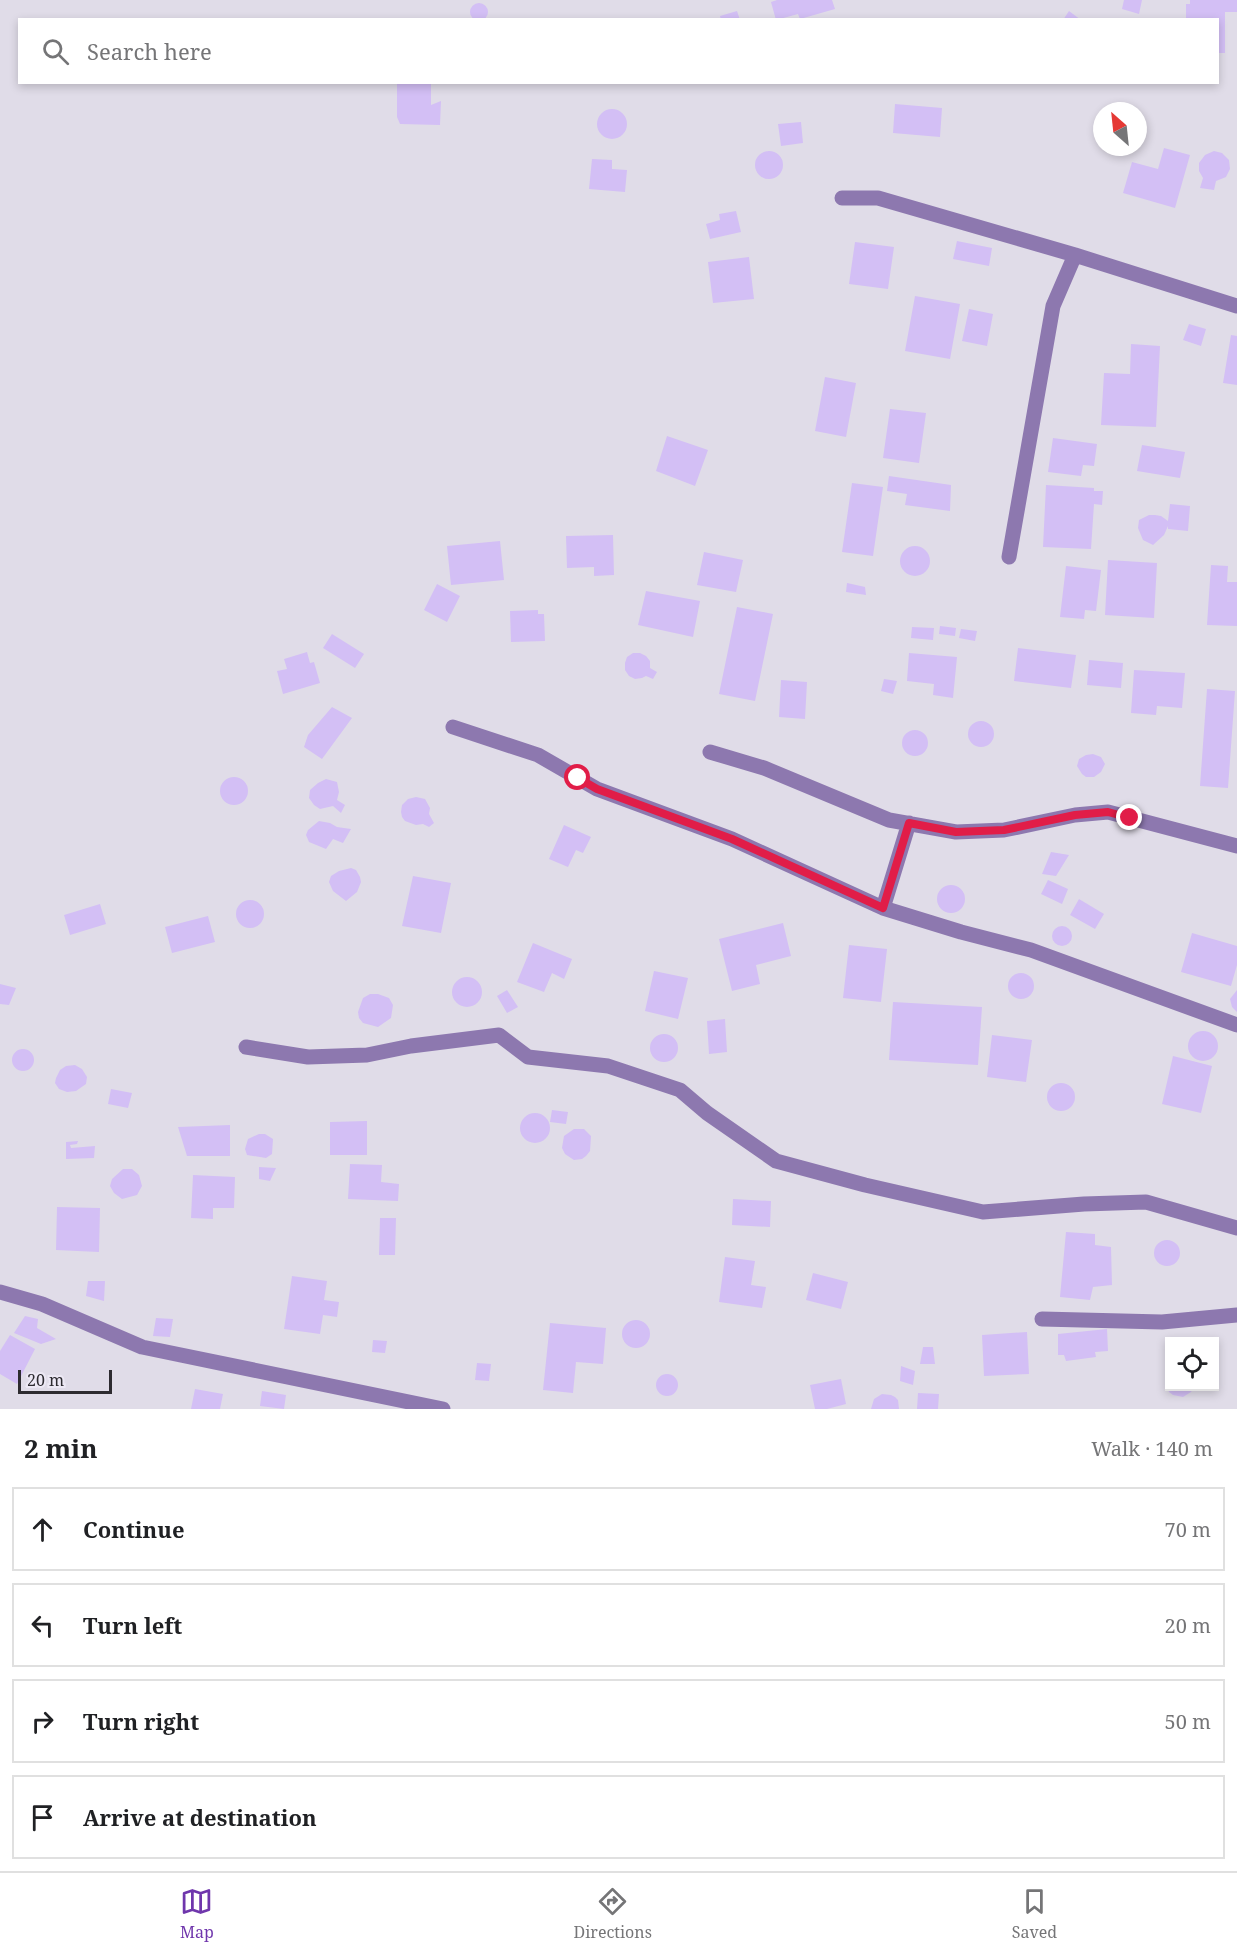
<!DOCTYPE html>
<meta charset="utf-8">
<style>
body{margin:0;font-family:"Noto Serif",serif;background:#f2f2f2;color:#202124}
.controls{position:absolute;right:18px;bottom:18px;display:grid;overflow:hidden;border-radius:0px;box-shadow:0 3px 9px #0003}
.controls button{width:54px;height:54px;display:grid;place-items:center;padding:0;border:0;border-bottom:2px solid #e0e0e0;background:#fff;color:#202124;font:30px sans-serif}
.compass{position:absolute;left:1093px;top:102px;width:54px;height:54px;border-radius:50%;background:#fff;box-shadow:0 3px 9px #0003;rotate:333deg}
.scale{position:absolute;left:18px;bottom:15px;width:94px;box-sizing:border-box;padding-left:6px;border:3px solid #2d2b30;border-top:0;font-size:16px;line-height:21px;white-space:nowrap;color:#2d2b30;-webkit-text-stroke:4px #ede9f5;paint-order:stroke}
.stop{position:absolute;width:18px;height:18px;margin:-14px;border:4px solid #e11d48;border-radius:50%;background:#fff}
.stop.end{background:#e11d48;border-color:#fff;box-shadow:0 2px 6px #0008}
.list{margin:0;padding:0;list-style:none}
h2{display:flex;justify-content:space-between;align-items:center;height:78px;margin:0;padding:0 24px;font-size:26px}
h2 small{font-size:20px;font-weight:400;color:#757577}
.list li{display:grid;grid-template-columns:39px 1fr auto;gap:18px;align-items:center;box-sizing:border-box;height:84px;margin:0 12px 12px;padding:0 12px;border:2px solid #e0e0e0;border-radius:0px}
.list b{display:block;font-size:22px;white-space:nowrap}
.list em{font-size:20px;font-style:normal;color:#757577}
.icon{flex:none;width:33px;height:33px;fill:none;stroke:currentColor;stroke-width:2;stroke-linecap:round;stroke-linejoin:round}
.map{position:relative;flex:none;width:1237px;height:1409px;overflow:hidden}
.search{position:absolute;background:#fff;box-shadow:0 3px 9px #0003;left:18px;right:18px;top:18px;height:66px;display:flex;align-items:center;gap:15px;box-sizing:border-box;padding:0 21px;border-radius:0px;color:#757577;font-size:22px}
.sheet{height:462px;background:#fff}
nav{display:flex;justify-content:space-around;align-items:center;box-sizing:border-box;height:84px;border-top:2px solid #e0e0e0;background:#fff;font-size:16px;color:#757577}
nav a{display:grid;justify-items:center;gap:3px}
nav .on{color:#6f36ac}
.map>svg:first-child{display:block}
.building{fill:#d3bff5}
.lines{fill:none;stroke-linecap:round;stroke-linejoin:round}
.minor{stroke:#8d78af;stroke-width:15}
.route{stroke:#e11d48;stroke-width:8}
</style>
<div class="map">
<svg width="1237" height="1409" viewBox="0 0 1237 1409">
<rect width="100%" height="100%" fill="#e0dce8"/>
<path class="building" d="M777,0H832L835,9L800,19L798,14L776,20L771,2Z
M1124,0H1142L1139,14L1122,9Z
M1190,0H1237V12H1225V53H1218V20H1186V4H1190Z
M470 12a9 9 0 1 1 18 0a9 9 0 1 1-18 0Z
M737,11L740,20H721L720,16Z
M1069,11L1081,20H1063Z
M397,82H431V105L441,101L440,125L400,124L397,117Z
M895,104L942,108L940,137L893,133Z
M597 124a15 15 0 1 1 30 0a15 15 0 1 1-30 0Z
M801,122L803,143L781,146L778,124Z
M1164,148L1190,155L1175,208L1123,193L1132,162L1158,169Z
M1214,151L1222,153L1229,160L1230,169L1226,177L1216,181L1214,190L1200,188L1203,178L1199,171V163L1205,155Z
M755 165a14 14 0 1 1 28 0a14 14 0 1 1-28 0Z
M592,159L612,160V169L627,170L625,192L589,189Z
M736,211L741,232L710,239L706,224L720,220L719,214Z
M957,241L992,248L989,266L953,259Z
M855,242L894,247L888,289L849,284Z
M749,257L754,299L713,303L708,262Z
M915,296L960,304L950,359L905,351Z
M969,309L993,314L987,346L962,341Z
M1189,324L1206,329L1201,346L1183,340Z
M1231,335L1237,336V385L1223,383Z
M1131,344L1160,346L1156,427L1101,425L1104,373L1130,374Z
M825,377L856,383L846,437L815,431Z
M890,409L926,413L919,463L883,458Z
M667,436L708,450L695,486L656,471Z
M1053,438L1097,444L1094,466L1083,465L1081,476L1048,472Z
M1142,445L1185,452L1180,478L1137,471Z
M889,476L951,485L950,511L905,505L907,494L887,491Z
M852,483L883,487L873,556L842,552Z
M1046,485L1094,488V491H1103L1102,505L1094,504L1091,549L1043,547Z
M1170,504L1190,506L1188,531L1168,529V526L1164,535L1153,545L1143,540L1138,528L1139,520L1149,515H1155L1161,516L1168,521Z
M613,535L614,575L594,576V567L567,568L566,536Z
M500,541L504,580L451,585L447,546Z
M900 561a15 15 0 1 1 30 0a15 15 0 1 1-30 0Z
M704,552L743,560L736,592L697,585Z
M1108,560L1157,563L1154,618L1105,615Z
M1211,565L1228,566L1227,582H1237V626L1207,625Z
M1066,566L1101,570L1096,611L1085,610L1084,619L1060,617Z
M847,583L865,587L866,595L846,592Z
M437,584L460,596L447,622L424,610Z
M646,591L700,601L693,637L638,625Z
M737,607L773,614L755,701L719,694Z
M538,610V614H544L545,641L511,642L510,611Z
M940,626L956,628L955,636L939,634Z
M912,627L934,628L933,640L911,638Z
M961,629L977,631L975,641L959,638Z
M332,634L364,654L355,668L323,648Z
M1018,648L1076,655L1071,688L1014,681Z
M307,652L310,663L314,662L320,683L283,694L277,671L287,669L284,659Z
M633,653H640L646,656L650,661V668L657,672L653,679L646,676L642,678L635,679L629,676L625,670V663L627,657Z
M909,653L957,657L953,698L933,695L934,684L907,681Z
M1089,660L1123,663L1121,688L1087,685Z
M1134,670L1185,673L1182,708L1157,706L1156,715L1131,713Z
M884,679L897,681L893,694L881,691Z
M781,680L807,682L805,719L779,717Z
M1207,689L1235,691L1228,788L1200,786Z
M332,707L352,718L322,759L304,747L308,735Z
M968 734a13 13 0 1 1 26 0a13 13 0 1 1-26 0Z
M902 743a13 13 0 1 1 26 0a13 13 0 1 1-26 0Z
M1093,754L1101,757L1105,764L1101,772L1094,777H1086L1082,774L1077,766L1079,759L1086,755Z
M220 791a14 14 0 1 1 28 0a14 14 0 1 1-28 0Z
M326,779L337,782L339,792L337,800L345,805L341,813L333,806L320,809L314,805L309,798L310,790L318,783Z
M416,797L425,799L430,808L429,814L434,823L429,827L423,824L416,825L405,821L402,817L401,812L402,805L408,799Z
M319,821L330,823L337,827L351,829L343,843L333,839L326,849L309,842L306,835L308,830Z
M564,825L591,837L583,853L576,850L568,867L549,859Z
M1051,852L1069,855L1056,876L1042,874Z
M351,868L356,870L360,877L361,882L357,892L346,901L333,891L329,882L331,876L339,871Z
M413,876L451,883L441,933L402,926Z
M1048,880L1068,889L1062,904L1041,894Z
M937 899a14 14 0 1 1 28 0a14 14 0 1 1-28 0Z
M1079,899L1104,914L1095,929L1070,915Z
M236 914a14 14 0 1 1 28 0a14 14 0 1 1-28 0Z
M100,904L106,924L70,935L64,915Z
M208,916L215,942L172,953L165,927Z
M783,923L791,956L756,965L760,984L732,991L719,939Z
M1052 936a10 10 0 1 1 20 0a10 10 0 1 1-20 0Z
M1192,933L1237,946V965L1231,986L1181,972Z
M533,943L572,959L564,979L552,973L544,992L517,982Z
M849,945L887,949L881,1002L843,998Z
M654,971L688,978L678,1019L645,1011Z
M1008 986a13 13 0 1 1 26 0a13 13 0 1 1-26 0Z
M452 992a15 15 0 1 1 30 0a15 15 0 1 1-30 0Z
M0,984L16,988L9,1005L0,1004Z
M507,990L518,1007L507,1013L497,996Z
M1237,990V1012L1232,1007L1230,999Z
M370,994H378L389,998L393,1005L391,1018L378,1027L363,1023L359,1018L358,1012L363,998Z
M893,1002L982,1007L978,1065L889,1060Z
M725,1019L727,1052L709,1054L707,1021Z
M1188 1046a15 15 0 1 1 30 0a15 15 0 1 1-30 0Z
M650 1048a14 14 0 1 1 28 0a14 14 0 1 1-28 0Z
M992,1035L1032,1040L1026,1082L987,1077Z
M12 1060a11 11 0 1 1 22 0a11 11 0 1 1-22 0Z
M1173,1056L1212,1066L1201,1113L1162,1104Z
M75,1065L82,1069L87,1077L86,1084L76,1091L67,1092L59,1089L55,1083L56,1078L60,1070L66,1066Z
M1047 1097a14 14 0 1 1 28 0a14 14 0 1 1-28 0Z
M111,1089L132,1093L128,1108L108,1104Z
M552,1110L568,1112L566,1124L550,1122Z
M520 1128a15 15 0 1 1 30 0a15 15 0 1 1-30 0Z
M367,1121V1155H330V1122Z
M230,1125V1156H187L178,1127Z
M574,1129H584L591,1136L590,1151L586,1156L582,1159L574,1160L565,1154L562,1148L564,1136Z
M259,1134H265L273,1139L272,1154L266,1158L247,1155L245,1149L248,1139Z
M78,1141L77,1144L70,1145L71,1148L95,1146L94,1158L66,1159V1142Z
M350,1164L382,1165L381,1182L399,1184L398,1201L348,1199Z
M259,1167L276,1168L270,1181L259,1179Z
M123,1169H132L139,1175L142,1186L137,1195L122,1199L114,1193L110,1186L112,1179Z
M193,1175L235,1177L234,1208H213V1219L191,1218Z
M733,1199L771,1201L770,1227L732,1225Z
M57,1207L100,1208L99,1252L56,1250Z
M380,1218H396L395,1255H379Z
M1066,1232L1095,1234V1245L1111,1247L1112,1285L1093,1287L1090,1300L1060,1297Z
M1154 1253a13 13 0 1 1 26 0a13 13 0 1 1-26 0Z
M725,1257L755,1261L751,1285L766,1287L762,1308L719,1302Z
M813,1273L848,1282L841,1309L806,1300Z
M292,1276L327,1281L324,1300L339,1302L337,1317L323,1315L320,1334L284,1329Z
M88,1281H105L104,1301L86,1296Z
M25,1316L38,1319L37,1328L56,1339L41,1344L14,1333Z
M156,1318L173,1319L170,1337L153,1336Z
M622 1334a14 14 0 1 1 28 0a14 14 0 1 1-28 0Z
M550,1323L606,1328L603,1364L576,1362L573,1393L543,1390Z
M1107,1329L1108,1351L1095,1352L1096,1357L1066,1361L1064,1355H1058V1334Z
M1027,1332L1029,1374L984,1376L982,1335Z
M10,1335L35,1349L17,1384L0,1374V1351Z
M373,1340L387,1341L385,1353L372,1352Z
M923,1347H933L935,1364H920Z
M477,1363L491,1364L489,1381L475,1380Z
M901,1366L915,1371L913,1385L900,1381Z
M1170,1371V1386H1195L1191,1392L1183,1397L1173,1395L1169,1392L1165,1384Z
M656 1385a11 11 0 1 1 22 0a11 11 0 1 1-22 0Z
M841,1379L846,1404L827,1409H815L810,1385Z
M195,1389L223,1394L220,1409H191Z
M262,1391L286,1395L284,1409L260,1406Z
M918,1393L939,1394L938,1409H917Z
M882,1394L891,1395L895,1397L898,1400L899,1409H871L874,1399Z"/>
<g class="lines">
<path class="minor" d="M842,198H878L1075,255
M1009,557L1053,306L1075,255L1237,306
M453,727L538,755L597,789L732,839L883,908L961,932L1031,950L1237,1025
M710,752L764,768L889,820L956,832L1004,830L1075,815L1108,812L1237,846
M883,908L909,823
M246,1047L308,1057L367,1055L411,1046L499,1035L528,1057L608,1066L680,1090L707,1113L776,1161L865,1185L983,1212L1084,1204L1146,1202L1237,1228
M0,1292L42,1304L142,1347L443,1409
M1042,1319L1162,1322L1237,1315"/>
</g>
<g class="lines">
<path class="route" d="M578,778L597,789L732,839L883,908L909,823L956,832L1004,830L1075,815L1108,812L1130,818"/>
</g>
</svg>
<div class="controls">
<button><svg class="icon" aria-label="locate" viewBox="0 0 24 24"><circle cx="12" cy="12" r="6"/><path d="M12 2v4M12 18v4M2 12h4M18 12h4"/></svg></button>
</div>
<svg class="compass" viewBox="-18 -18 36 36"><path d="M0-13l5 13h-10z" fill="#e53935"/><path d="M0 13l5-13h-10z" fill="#757577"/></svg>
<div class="scale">20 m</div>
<div class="stop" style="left:578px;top:778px"></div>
<div class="stop end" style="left:1130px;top:818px"></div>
<div class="search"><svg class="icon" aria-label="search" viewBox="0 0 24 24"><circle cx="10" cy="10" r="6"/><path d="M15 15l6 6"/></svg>Search here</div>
</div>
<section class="sheet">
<h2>2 min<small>Walk · 140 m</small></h2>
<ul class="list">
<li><svg class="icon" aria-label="ahead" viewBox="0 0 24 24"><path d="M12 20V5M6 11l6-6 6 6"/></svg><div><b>Continue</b></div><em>70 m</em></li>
<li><svg class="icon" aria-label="left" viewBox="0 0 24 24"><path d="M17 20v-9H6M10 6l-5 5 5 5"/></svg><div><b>Turn left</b></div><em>20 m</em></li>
<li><svg class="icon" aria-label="right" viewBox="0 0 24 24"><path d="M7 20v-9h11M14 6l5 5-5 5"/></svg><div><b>Turn right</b></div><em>50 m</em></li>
<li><svg class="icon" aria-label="arrive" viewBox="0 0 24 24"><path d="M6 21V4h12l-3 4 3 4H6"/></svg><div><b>Arrive at destination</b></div></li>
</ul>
</section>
<nav>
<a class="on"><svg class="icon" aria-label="map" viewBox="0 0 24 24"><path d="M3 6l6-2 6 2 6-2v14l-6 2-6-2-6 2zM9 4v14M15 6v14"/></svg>Map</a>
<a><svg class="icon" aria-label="directions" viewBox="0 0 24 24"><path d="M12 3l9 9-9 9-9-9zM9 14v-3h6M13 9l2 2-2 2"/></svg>Directions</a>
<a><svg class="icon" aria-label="saved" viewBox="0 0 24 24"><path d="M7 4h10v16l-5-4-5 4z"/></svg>Saved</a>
</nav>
